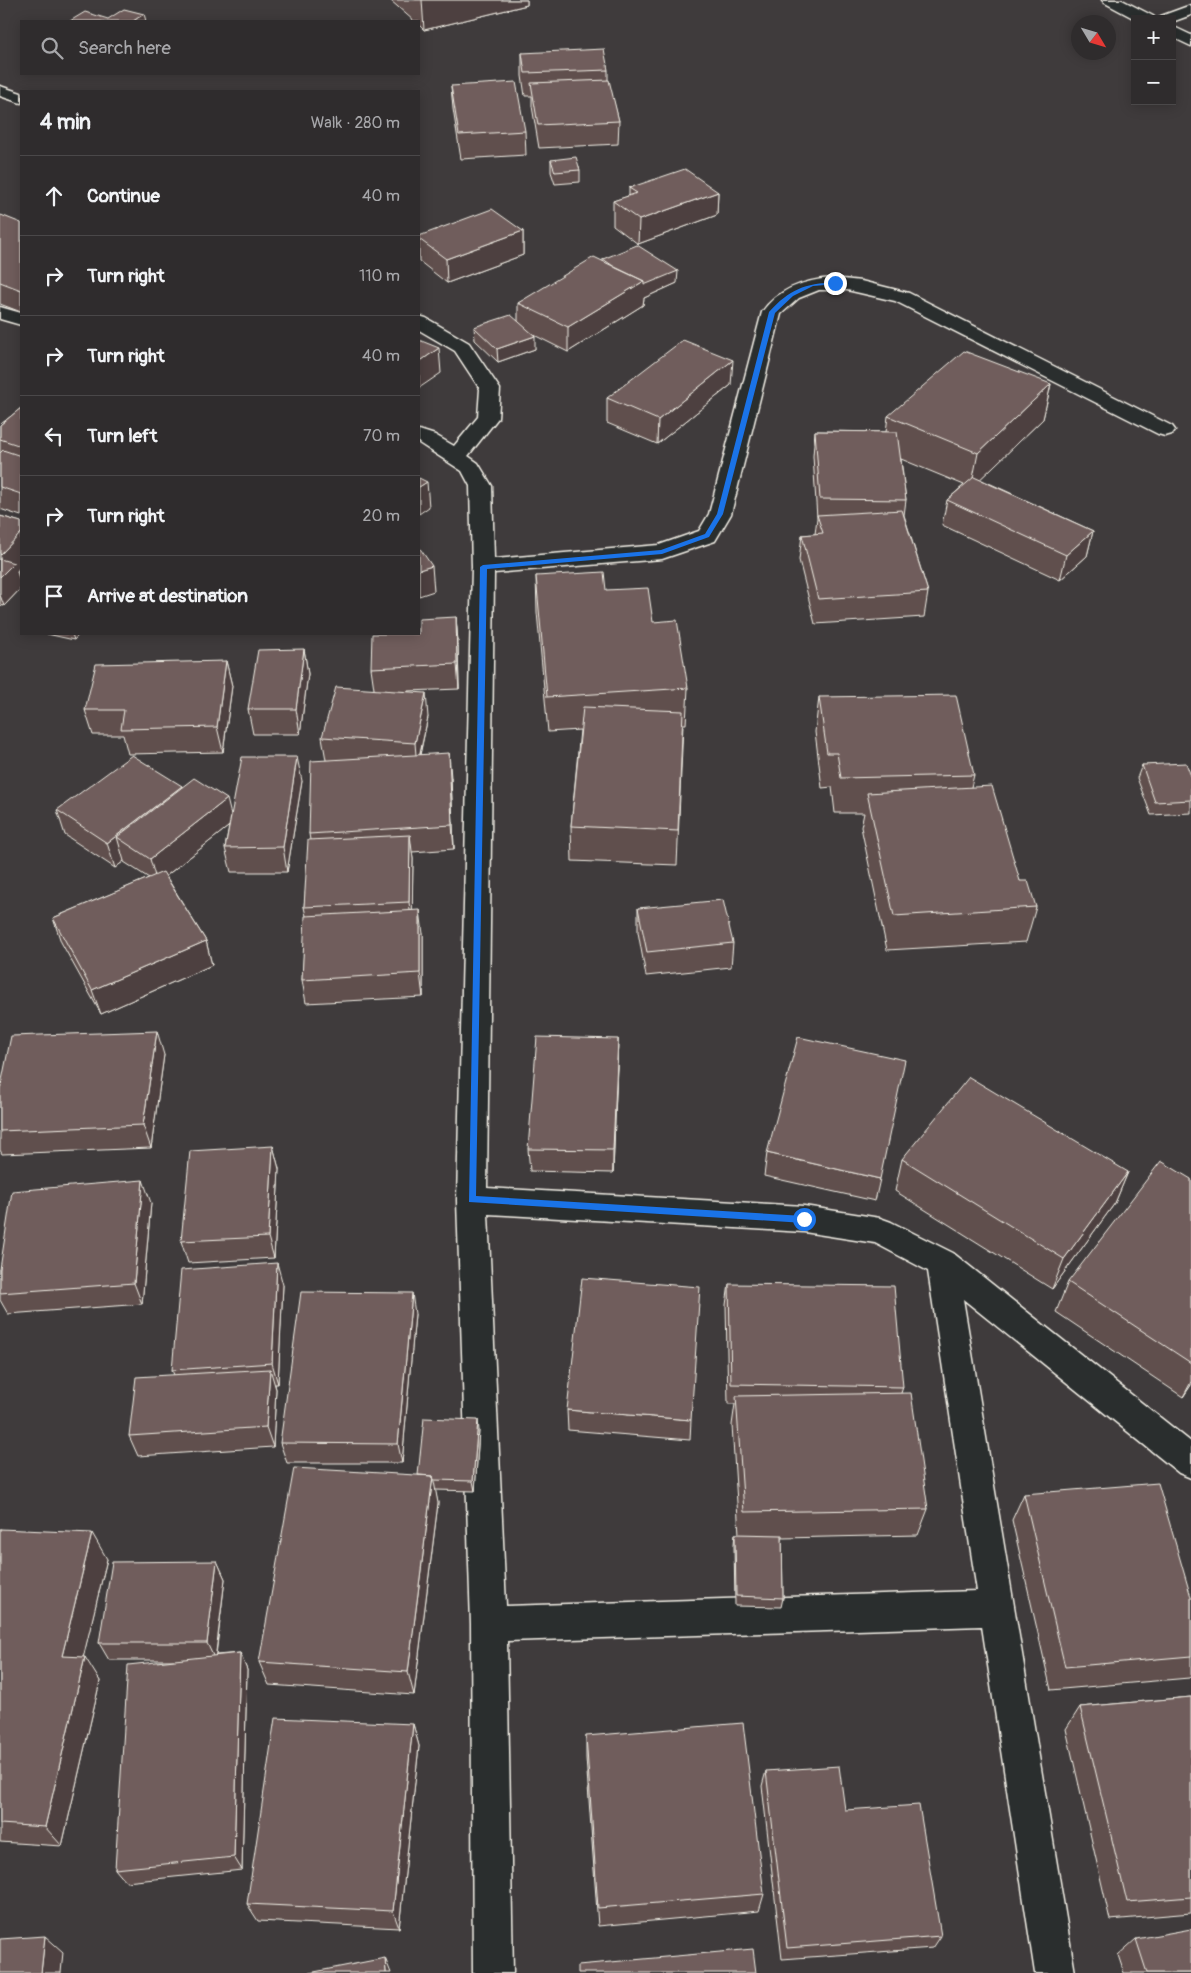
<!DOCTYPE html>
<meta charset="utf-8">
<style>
body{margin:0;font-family:Pangolin,sans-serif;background:#3b3839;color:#f1f3f6}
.controls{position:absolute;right:15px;top:15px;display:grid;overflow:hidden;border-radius:0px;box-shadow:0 2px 12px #0003}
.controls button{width:45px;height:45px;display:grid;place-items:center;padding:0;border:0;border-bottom:1px solid #4a4849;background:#2f2c2d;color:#f1f3f6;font:25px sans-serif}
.compass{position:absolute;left:1071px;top:15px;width:45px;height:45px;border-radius:50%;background:#2f2c2d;box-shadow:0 2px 12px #0003;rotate:128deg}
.stop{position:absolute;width:15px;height:15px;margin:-11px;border:4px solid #1a73e8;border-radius:50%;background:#fff}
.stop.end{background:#1a73e8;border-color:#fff;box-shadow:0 1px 5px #0008}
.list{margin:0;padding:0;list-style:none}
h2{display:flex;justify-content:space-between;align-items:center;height:65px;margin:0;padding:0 20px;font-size:21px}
h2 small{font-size:16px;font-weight:400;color:#a7a7aa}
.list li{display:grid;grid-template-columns:32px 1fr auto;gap:15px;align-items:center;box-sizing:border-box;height:80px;padding:0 20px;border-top:1px solid #4a4849}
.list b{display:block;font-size:19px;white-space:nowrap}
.list em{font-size:16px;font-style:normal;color:#a7a7aa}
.icon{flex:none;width:28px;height:28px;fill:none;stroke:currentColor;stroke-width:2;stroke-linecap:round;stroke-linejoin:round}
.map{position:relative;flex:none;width:1191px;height:1973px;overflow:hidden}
.search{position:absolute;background:#2f2c2d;box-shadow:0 2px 12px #0003;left:20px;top:20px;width:400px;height:55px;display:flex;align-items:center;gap:12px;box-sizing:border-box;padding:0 18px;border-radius:0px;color:#a7a7aa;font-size:19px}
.panel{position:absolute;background:#2f2c2d;box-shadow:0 2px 12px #0003;left:20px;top:90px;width:400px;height:545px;border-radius:0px}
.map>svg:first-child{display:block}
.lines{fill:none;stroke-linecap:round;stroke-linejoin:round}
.minor-casing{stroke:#f4f1e8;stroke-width:3}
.minor{fill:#2a2d2e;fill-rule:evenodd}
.wall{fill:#60504e;stroke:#f4f1e8}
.shaded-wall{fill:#4e4140;stroke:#f4f1e8}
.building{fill:#705d5b;stroke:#f4f1e8}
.route{fill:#1a73e8}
</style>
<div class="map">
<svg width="1191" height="1973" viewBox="0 0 1191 1973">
<rect width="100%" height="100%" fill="#3f3b3c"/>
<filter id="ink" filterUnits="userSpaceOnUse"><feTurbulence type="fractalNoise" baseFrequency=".02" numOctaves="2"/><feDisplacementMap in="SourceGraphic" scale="10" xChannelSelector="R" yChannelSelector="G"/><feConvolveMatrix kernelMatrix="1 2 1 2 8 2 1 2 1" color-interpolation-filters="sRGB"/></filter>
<g filter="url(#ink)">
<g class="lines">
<g class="minor-casing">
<path id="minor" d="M1102,0H1122L1153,16L1156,19H1135L1105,3Z
M1191,5V15L1172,22V19H1158L1161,16Z
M1172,26L1191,35V46L1172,37Z
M0,86L21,93V103L0,96Z
M833,278L861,281L909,293L1172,426L1175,430L1172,434L1165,436L1158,434L895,301L847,290H819L799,298L781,314L731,514L715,541L662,559L494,573L487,1188L804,1206L880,1218L891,1222L953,1253L1191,1442V1478L1179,1473L963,1299L1075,1973H1035L982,1626L507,1641L513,1973H473L471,1624L457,1200L472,567L470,486L462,471L419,443V430L435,435L454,446L478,417L480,389L455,351L419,330V316L426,318L469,343L500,389L498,418L468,456L478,463L492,486L494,559L659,545L699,531L709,514L762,312C779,288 805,280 833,278ZM488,1214L804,1232L875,1243L928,1271L977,1591L506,1606Z
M0,307L21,313V325L0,319Z"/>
</g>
<use href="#minor" class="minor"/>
</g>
<path class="wall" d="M390,0H527V5L424,30L419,25V21H414Z
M522,53L608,70V80L619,121L618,144L539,148L532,106V96H525L522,76Z
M451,86L525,131L526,155L461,159L453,109Z
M551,160L580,170V182L555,184L551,172Z
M629,188L718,192L717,215L638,244L613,225V201L629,196Z
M0,216L21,223V312L0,304Z
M523,231V255L447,283L419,261V236Z
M603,259L677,283L644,298L643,305L568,352L532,334L535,349L498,362L475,340L474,327L518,321V303L603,262Z
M1051,384L1043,419L980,479L1093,531L1087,556L1060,580L942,525L947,500L964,485L901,459L906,500L904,515L928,592L924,617L815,624L799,560L802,535L815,534L817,518L813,456L815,431L886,432L888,416Z
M731,385L657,444L607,423V398Z
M21,408V516L0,509V425Z
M0,516L21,522V566L17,571L21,586V588L4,606L0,605Z
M536,576L606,590L653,622L688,688L686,724H683L677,865L572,861L571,826L580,730L548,732L537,612Z
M456,617L458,642L459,689L408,691L428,717L420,755L451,778L454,849L412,852L413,859L412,910L423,934V997L306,1003L302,980L306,916L304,907L310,840L309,834L326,760L322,737L374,689L371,668Z
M47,634H79L74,640Z
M304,649L308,674L300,734H253L248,709Z
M226,661L232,686L223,752L128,754L123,735H93L85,710Z
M819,697L974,775L971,787L1020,881L1036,907L1026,942L887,950L861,827L864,813H835L832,787L822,788L815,732Z
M1142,765L1191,776V813L1151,815L1137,778Z
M302,781L287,872H231L225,848L229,826L166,876L206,941L212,965L101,1014L61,942L53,918L149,878L124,862V861L115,868L65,835L57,810L182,786V788L231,816Z
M638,908L733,943L731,967L646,976L638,932Z
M618,1039L613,1173L530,1171L528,1149Z
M164,1055L151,1148L2,1154L0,1150V1090Z
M273,1146L279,1169L274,1258L188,1263L181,1241Z
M767,1153L880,1179L875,1201L764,1176Z
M902,1159L1128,1172L1115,1203L1052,1289L895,1191Z
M1191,1179V1385L1183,1397L1056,1312L1068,1282Z
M151,1203L142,1304L8,1314L0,1300V1269Z
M729,1284L903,1387L901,1393L928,1509L918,1535L782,1538L783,1598L781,1607L735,1606L734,1544L735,1534H739L732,1425L735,1404H728L726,1305Z
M283,1285L278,1384H275L276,1389L273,1447L138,1456L129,1436L174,1375L172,1370Z
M415,1314L402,1463H287L280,1443Z
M567,1410L691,1420L690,1440L568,1430Z
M479,1430L475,1491L435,1490L438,1503L414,1695L269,1685L259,1662L418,1476Z
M1024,1494L1191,1597V1676L1189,1678L1051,1690L1012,1520Z
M0,1529L107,1559L83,1657L100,1681L62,1846L0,1842Z
M217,1561L225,1579L216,1655L240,1653L247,1670L242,1870L126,1882L115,1869L174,1660H109L99,1643Z
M1191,1697V1913L1110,1920L1066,1729L1080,1707Z
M413,1724L419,1746L399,1928L258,1921L247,1904Z
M586,1736L764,1894L759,1911L598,1926L586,1758Z
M766,1771L845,1810L941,1936L933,1948L782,1959L762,1786Z
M1136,1939L1191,1973H1124L1118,1955Z"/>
<path class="shaded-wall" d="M422,0H527V5L424,30Z
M144,14L146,21H133Z
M718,192L717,215L638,244L639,220Z
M523,231V255L447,283L446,259Z
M678,271L677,283L644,298L643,305L568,352V327L644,281Z
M535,336V349L498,362L497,349Z
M439,348L441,373L419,388V362Z
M733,360L731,385L657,444L658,420Z
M1051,384L1043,419L971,488L978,453Z
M427,482L429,507L419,514V487Z
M1093,531L1087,556L1060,580L1066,555Z
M21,533V566L17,571L21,586V588L4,606L0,595V555Z
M432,566L434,591L419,596V570Z
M456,617L458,642L459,689L457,664Z
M72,634H79L74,640Z
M304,649L308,674L300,734L296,709Z
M226,661L232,686L223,752L217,727Z
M426,693L428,717L417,767L415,743Z
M449,753L451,778L454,849L452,825Z
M297,757L302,781L287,872L283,847Z
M182,786L188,811L117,837L124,861L115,868L107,843Z
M227,799L233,823L157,883L150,859Z
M410,835L413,859L412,926L409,902Z
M420,910L423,934V997L420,973Z
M206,941L212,965L101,1014L92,990Z
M157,1031L164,1055L151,1148L143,1125Z
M618,1039L617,1063L613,1173V1150Z
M273,1146L279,1169L274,1258L268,1237Z
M1128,1172L1115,1203L1052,1289L1064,1259Z
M143,1180L151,1203L142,1304L134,1283Z
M277,1263L283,1285L278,1384L272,1363Z
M412,1293L415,1314L402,1463L398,1444Z
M270,1369L276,1389L273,1447L266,1427Z
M1191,1382V1385L1183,1397Z
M478,1420L479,1430L475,1491L473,1481Z
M433,1476L438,1503L414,1695L408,1672Z
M92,1533L107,1559L78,1679L62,1656Z
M217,1561L225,1579L215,1660L207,1643Z
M240,1653L247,1670L242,1870L234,1857Z
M85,1657L100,1681L62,1846L45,1827Z
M413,1724L419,1746L399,1928L393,1911Z
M45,1936L63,1952L61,1973H41Z
M385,1958L391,1973H386Z"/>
<path class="building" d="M124,9L144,14L133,21H70L85,12L108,19Z
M604,49L608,70L525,73L522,53Z
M609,80L619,121L538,125L531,83Z
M516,82L525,131L459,135L451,86Z
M576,157L580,170L555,172L551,160Z
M685,169L718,192L639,220L613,201L637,193L629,188Z
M492,209L523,231L446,259L419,239V236Z
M1,215L21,223V290L0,282V216Z
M637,245L678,271L644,285V281L616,268L603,259Z
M594,257L644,281L568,327L518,303Z
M511,315L535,336L497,349L474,327Z
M419,340L439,348L419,362Z
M683,340L733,360L658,420L607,398Z
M964,351L1051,384L978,453L888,416Z
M21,408V446L0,439V425Z
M815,431L897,432L906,500L820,499Z
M3,450L21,456V494L0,487V453Z
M974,477L1093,531L1066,555L947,500Z
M419,478L427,482L419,487Z
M902,510L928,592L818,599L802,535L823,533L817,515Z
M0,516L21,522V533L0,555Z
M419,547L432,566L419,570Z
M0,559L14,563L0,577Z
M604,572L606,590L648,588L653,622L677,620L688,688L547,697L536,576Z
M456,617L457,664L371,668L372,634H419V619Z
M304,649L296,709H248L258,650Z
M226,661L217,727L121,729L124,710H85L96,664Z
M336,687L426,693L415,743L322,737Z
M956,695L974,775L841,778L837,753H827L819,697Z
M583,707L683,711L678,831L571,826Z
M449,753L452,825L309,834L311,761Z
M132,755L182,786L107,843L57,810Z
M242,757H297L283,847L225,848Z
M1186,763L1191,776V800L1155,802L1142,765Z
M194,778L227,799L150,859L117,837Z
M992,786L1020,881H1028L1036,907L894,916L867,793Z
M410,835L409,902L304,907L308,840Z
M163,872L206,941L92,990L53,918Z
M723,900L733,943L647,952L638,908Z
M420,910V973L302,980L305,916Z
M157,1031L143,1125L0,1131V1090L11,1036Z
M537,1037L618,1039L613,1150L528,1149Z
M798,1037L905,1060L880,1179L767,1153Z
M969,1077L1128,1172L1064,1259L902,1159Z
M273,1146L268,1237L181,1241L190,1151Z
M1161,1161L1191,1179V1363L1068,1282Z
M143,1180L134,1283L0,1293V1269L12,1191Z
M277,1263L272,1363L172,1370L181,1270Z
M582,1278L700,1287L691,1420L567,1410Z
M729,1284L894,1286L903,1387L731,1384Z
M301,1292L412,1293L398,1444L280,1443Z
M270,1369L266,1427L129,1436L136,1377Z
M911,1393L928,1509L744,1512L736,1396Z
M424,1418L478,1420L473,1481L434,1480L433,1476L418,1475Z
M294,1468L433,1476L408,1672L259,1662Z
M1158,1483L1191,1597V1656L1065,1667L1024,1494Z
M0,1529L92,1533L62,1656L85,1657L45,1827L0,1824Z
M735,1534L782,1535L783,1598L736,1596Z
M217,1561L207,1643H99L112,1562Z
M240,1653L234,1857L115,1869L128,1665Z
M1191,1697V1897L1127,1902L1080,1707Z
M275,1718L413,1724L393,1911L247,1904Z
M743,1723L764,1894L598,1908L586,1736Z
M839,1766L845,1810L919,1805L941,1936L787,1948L766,1771Z
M1191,1929V1973H1147L1136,1939Z
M45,1936L41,1973H0V1939Z
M753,1949L756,1973H578V1965Z
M385,1958L386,1973H309Z"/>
</g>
<path class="route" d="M835,282L837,284L813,286L793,296L775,313L723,514L709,537L662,554L487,569L476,1196L804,1216L808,1219L804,1223L469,1202L480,567L483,565L661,550L705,534L717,514L769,312C790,289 804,284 835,282Z"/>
</svg>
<div class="controls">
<button>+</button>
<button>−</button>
</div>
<svg class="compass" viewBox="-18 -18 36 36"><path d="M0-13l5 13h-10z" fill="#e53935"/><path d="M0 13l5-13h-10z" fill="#a7a7aa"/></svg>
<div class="stop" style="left:804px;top:1219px"></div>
<div class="stop end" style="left:835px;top:283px"></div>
<div class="search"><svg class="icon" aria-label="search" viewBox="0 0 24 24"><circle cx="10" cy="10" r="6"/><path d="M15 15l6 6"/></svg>Search here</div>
<section class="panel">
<h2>4 min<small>Walk · 280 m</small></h2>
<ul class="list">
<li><svg class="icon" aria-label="ahead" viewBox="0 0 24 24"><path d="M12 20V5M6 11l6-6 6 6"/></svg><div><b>Continue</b></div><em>40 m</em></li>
<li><svg class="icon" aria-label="right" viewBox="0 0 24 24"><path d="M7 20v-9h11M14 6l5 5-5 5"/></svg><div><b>Turn right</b></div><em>110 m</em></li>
<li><svg class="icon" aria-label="right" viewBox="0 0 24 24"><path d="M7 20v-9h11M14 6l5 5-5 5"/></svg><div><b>Turn right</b></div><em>40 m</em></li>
<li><svg class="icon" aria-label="left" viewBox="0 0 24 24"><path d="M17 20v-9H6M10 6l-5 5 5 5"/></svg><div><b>Turn left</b></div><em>70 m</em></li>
<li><svg class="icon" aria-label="right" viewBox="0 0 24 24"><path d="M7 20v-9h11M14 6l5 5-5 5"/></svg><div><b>Turn right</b></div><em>20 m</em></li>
<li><svg class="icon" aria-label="arrive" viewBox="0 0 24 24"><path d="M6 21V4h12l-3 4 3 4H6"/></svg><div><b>Arrive at destination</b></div></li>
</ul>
</section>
</div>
